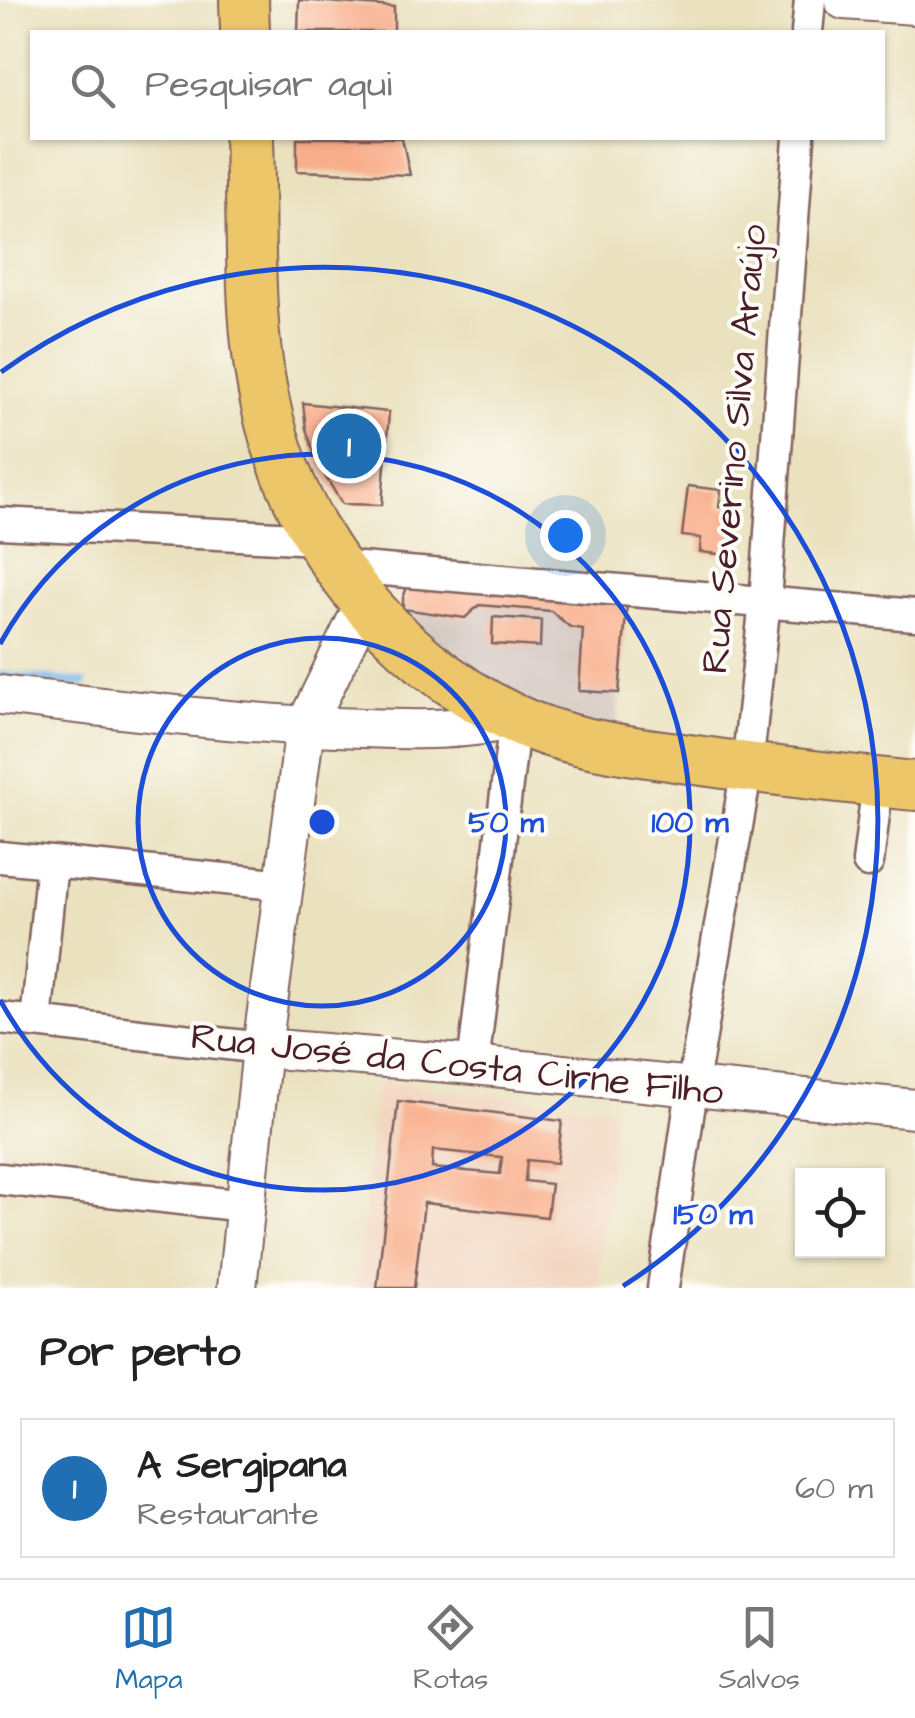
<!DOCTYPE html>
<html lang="pt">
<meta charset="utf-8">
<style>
body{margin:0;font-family:"Architects Daughter",sans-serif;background:#f2f2f2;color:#222}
.controls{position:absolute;right:30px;bottom:30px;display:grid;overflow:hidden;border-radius:0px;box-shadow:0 2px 8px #0004}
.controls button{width:90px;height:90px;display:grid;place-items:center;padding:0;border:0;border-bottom:2px solid #e0e0e0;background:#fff;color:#222;font:50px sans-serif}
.you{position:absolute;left:565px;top:535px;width:35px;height:35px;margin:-25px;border:8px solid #fff;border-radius:50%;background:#1a73e8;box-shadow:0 0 0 15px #1a73e833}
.badge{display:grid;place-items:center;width:65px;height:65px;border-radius:50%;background:#1f6fb2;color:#fff;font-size:32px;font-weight:700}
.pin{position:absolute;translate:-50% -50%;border:5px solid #fff;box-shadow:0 2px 10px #0006}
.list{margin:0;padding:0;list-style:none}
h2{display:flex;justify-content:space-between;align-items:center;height:130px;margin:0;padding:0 40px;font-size:42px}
h2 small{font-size:32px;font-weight:400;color:#767676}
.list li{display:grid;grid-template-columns:65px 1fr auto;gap:30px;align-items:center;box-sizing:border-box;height:140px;margin:0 20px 20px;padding:0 20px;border:2px solid #e0e0e0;border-radius:0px}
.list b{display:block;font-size:38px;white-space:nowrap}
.list p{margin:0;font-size:32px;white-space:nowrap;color:#767676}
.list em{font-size:32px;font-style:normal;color:#767676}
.icon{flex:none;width:55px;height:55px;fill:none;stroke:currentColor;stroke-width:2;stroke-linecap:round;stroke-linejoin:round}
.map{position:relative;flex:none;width:915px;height:1288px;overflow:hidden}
.search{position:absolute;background:#fff;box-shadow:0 2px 8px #0004;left:30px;right:30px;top:30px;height:110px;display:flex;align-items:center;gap:25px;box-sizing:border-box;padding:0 35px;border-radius:0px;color:#767676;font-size:38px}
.sheet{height:290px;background:#fff}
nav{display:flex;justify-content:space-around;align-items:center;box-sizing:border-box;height:140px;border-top:2px solid #e0e0e0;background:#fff;font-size:28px;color:#767676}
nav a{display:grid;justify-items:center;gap:5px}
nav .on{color:#1f6fb2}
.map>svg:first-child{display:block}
.built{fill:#f2d4be}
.industrial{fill:#cfc0ba}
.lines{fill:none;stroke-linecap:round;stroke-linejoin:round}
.stream{stroke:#79b6ec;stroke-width:8}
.building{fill:#f9ae8a;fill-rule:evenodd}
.minor-casing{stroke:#82635e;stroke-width:35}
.tertiary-casing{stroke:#82635e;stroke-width:42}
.primary-casing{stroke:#82635e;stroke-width:52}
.minor{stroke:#fff;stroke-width:30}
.tertiary{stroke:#fff;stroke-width:38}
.primary{stroke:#ecc669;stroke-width:48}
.ring{fill:none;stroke:#1d4ed8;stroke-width:5}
.labels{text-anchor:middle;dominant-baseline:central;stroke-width:8;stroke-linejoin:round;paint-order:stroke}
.street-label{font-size:38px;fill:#4a1f2b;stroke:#fdfcf7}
.centre{fill:#1d4ed8;stroke:#fdfcf7;stroke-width:5}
.ring-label{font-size:30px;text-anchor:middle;font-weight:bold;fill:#1d4ed8;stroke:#fdfcf7;stroke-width:8;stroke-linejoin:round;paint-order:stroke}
</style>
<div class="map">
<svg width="915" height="1288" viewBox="0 0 915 1288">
<rect width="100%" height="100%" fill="#fdfcf7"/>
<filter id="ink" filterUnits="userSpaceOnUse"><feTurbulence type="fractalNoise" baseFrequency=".01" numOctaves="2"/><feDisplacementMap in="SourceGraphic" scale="20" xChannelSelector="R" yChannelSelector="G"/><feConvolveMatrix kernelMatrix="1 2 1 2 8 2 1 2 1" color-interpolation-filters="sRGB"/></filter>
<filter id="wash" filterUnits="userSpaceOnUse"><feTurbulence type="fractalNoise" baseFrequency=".0048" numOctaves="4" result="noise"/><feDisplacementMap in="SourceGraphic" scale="40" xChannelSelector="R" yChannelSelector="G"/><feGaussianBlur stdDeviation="2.25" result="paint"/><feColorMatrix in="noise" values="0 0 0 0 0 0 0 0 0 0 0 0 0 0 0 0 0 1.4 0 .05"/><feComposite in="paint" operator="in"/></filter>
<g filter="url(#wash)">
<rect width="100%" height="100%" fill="#eae1be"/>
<path class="built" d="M376,1083L615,1108L598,1288H356Z"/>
<path class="industrial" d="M415,580L627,604L616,732L532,703L451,657L403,609V598L407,587Z"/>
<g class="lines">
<path class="stream" d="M0,676L84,683"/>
</g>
<g id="blocks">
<path class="building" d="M299,0L394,7V32H298Z
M297,138H402L410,175L297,171Z
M303,403L389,412L382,505L342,504L318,464L306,429Z
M688,486L721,490L719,507L741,510L736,556L700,552L701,538L682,536Z
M415,580L627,604L619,693L579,691L583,629L570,627L551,611L479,605L465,618L403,609V598L407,587Z
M493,617L541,620L540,647L492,644Z
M398,1101L562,1121L557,1163L527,1160L525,1181L551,1184L547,1217L424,1203L414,1288H377ZM433,1150L502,1157L500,1174L432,1168Z"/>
</g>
</g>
<g filter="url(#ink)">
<use href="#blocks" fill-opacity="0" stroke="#82635e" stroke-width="2.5"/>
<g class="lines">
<g class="minor-casing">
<path id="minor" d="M807,32L810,0
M0,523L317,539
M337,566L915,615
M0,857L286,885
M868,862L878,782
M0,1018L262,1048
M36,1022L52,862
M473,1065L515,719
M0,1179L245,1206
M663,1288L692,1089L747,768L765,601L799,138"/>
</g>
<g class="tertiary-casing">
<path id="tertiary" d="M844,0L915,5
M0,695C121,709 242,725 364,728C416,730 464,731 515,719
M262,1048L473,1065L915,1109
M237,1288L262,1048L305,727L365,603"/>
</g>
<g class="primary-casing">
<path id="primary" d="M244,0L245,32
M249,138C252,222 247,320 265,402C293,536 389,658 513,718C563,742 621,749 675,757C755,769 835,778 915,786"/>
</g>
<use href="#minor" class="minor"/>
<use href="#tertiary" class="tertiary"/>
<use href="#primary" class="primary"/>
</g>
</g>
<g class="ring">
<circle cx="322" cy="822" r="184"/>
<path d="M0 644A368 368 0 1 1 0 1000"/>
<path d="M1 372A553 553 0 1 1 623 1286"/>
</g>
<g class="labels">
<g class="street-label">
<text transform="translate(735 449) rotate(-85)">Rua Severino Silva Araújo</text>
<text transform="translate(457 1065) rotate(6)">Rua José da Costa Cirne Filho</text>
</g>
</g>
<circle cx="322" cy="822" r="15" class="centre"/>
<g class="ring-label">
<text x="506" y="832">50 m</text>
<text x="690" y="832">100 m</text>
<text x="713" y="1224">150 m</text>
</g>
</svg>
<div class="controls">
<button><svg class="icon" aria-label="locate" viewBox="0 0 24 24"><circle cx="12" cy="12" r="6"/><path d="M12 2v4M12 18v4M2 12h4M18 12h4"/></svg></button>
</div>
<div class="you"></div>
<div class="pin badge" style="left:349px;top:446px">1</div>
<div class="search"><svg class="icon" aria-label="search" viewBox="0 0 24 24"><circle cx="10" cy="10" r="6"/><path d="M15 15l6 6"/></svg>Pesquisar aqui</div>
</div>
<section class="sheet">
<h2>Por perto<small></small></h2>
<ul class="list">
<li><span class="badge">1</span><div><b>A Sergipana</b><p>Restaurante</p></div><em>60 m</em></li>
</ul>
</section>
<nav>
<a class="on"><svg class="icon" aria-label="map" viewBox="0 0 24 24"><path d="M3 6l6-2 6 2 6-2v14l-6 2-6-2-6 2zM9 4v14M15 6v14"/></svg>Mapa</a>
<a><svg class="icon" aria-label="directions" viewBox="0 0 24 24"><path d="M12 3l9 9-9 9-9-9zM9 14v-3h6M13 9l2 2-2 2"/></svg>Rotas</a>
<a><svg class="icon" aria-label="saved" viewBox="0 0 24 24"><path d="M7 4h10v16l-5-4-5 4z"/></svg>Salvos</a>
</nav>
